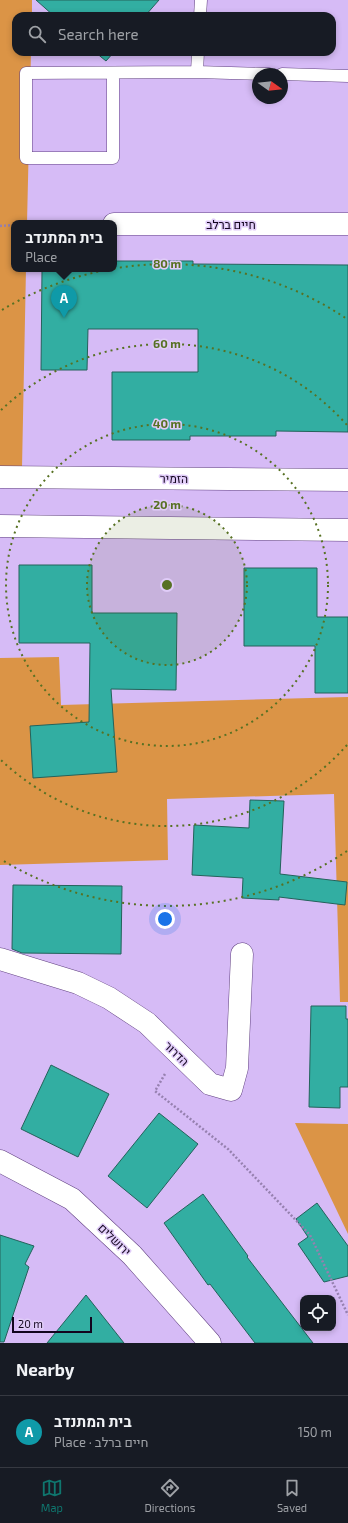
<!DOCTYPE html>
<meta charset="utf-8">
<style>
body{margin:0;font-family:"Exo 2",Heebo,sans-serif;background:#242831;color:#f1f3f6}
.controls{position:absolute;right:12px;bottom:12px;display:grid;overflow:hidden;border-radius:8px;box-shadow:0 2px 6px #0003}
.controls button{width:36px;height:36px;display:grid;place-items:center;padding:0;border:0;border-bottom:1px solid #363941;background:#171b24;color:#f1f3f6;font:20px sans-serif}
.compass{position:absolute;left:252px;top:68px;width:36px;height:36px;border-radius:50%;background:#171b24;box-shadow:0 2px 6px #0003;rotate:105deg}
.scale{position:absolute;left:12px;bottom:10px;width:80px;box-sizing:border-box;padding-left:4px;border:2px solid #12051e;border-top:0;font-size:11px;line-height:14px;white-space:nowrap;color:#12051e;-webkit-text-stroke:3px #e0ccf8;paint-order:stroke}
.you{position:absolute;left:165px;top:919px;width:14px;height:14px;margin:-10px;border:3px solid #fff;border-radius:50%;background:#1a73e8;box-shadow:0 0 0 6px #1a73e833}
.badge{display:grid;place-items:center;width:26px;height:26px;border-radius:50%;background:#0f766e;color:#fff;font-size:13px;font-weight:700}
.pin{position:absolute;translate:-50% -33px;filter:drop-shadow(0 1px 2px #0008)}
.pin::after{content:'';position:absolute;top:21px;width:14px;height:12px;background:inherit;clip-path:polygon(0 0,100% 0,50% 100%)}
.popup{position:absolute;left:11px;top:220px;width:106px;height:52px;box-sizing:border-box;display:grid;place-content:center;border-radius:8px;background:#171b24;filter:drop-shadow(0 1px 3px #0005);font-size:13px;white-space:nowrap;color:#9ea1a6}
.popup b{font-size:15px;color:#f1f3f6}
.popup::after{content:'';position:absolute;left:50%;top:100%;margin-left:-8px;border:8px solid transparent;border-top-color:#171b24}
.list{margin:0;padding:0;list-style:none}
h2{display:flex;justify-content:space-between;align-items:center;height:52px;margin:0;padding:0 16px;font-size:17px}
h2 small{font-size:13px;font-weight:400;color:#9ea1a6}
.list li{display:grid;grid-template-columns:26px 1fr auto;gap:12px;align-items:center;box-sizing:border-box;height:72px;padding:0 16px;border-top:1px solid #363941}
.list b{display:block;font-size:15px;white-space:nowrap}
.list p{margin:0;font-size:13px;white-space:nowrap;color:#9ea1a6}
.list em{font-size:13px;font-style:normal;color:#9ea1a6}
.icon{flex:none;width:22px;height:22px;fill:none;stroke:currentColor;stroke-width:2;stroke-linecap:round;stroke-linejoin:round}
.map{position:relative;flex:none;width:348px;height:1343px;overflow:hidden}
.search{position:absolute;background:#171b24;box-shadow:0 2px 6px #0003;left:12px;right:12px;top:12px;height:44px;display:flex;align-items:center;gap:10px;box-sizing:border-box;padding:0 14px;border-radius:12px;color:#9ea1a6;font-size:15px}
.sheet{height:124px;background:#171b24}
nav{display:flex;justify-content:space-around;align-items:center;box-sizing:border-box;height:56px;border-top:1px solid #363941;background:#171b24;font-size:11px;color:#9ea1a6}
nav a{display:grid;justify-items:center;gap:2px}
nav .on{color:#0f766e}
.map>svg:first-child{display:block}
.green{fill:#db9446}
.building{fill:#32aea2;stroke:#24625b}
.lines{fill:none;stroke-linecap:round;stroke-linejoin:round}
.lane-casing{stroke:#614181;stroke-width:13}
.street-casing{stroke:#614181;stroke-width:23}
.path{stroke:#9680af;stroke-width:2.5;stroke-dasharray:2 2;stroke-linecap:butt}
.lane{stroke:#fff;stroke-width:12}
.street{stroke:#fff;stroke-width:22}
.ring{fill:none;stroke:#577123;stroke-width:2;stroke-dasharray:2 4}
.labels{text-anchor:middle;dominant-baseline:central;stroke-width:3;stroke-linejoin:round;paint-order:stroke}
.street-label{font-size:12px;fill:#12051e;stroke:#e0ccf8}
.centre{fill:#577123;stroke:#e0ccf8;stroke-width:2}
.ring-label{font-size:12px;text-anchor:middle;font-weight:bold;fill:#577123;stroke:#e0ccf8;stroke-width:3;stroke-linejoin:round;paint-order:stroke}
</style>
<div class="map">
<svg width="348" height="1343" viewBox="0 0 348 1343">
<rect width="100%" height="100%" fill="#d6bbf6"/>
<path class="green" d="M0,0H32V16H16V52H31L27,223H14V269H26L22,467H0Z
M59,657L61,705L348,697V1002H340L334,794L167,799L168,860L0,865V658Z
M295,1123L348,1124V1234Z"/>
<path class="building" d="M36,0H159L145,16H54Z
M95,52H114L106,61Z
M114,261H193V264L348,265V432L276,431V436H190V440H112V372H198V329H88L87,370H41L42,269H114Z
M19,565H92V613H177L176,690L111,689L117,772L33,778L30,726L89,722L90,643H19Z
M244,568H317V617H348V693H315V646H244Z
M250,800L284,801L280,874L347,882L345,905L279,897V900L242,898L243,878L192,875L194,825L249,828Z
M13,885L122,886L121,954L22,953L12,949Z
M311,1006H346V1019H348V1087H340V1108L309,1107Z
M51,1065L109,1094L78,1157L21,1129Z
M159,1113L198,1144L147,1208L108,1176Z
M203,1194L248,1256L247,1257L313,1343H255L210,1284L208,1285L164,1223Z
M317,1203L348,1246V1276L324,1282L298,1244L308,1237L296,1219Z
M0,1235L34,1246L25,1264L29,1267L4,1342H0Z
M86,1295L124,1343H47L65,1321Z"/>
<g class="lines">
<g class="lane-casing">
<path id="lane" d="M200,16L201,0
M198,52L197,72L269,74
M113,73V158H26V73L197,72
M282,74L348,76"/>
</g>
<g class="street-casing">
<path id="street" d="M114,224H348
M0,477L348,480
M0,526L348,530
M0,959L78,983L109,998L147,1023L210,1084L231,1090L237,1068L242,954
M0,1161L72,1199L132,1255L210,1343"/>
</g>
<path class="path" d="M0,226L14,225
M165,1074L155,1091L228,1149L310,1235L348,1315"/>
<use href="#lane" class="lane"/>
<use href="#street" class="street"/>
</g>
<circle cx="167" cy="585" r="80" fill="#577123" fill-opacity=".12"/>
<g class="ring">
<circle cx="167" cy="585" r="80"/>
<circle cx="167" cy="585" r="161"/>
<path d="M347 745A241 241 0 0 1 1 760M1 410A241 241 0 0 1 347 425"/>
<path d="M347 851A321 321 0 0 1 2 860M2 310A321 321 0 0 1 347 319"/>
</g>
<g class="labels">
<g class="street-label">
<text x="231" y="224">חיים ברלב</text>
<text transform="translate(174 478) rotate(1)">הזמיר</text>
<text transform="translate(177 1053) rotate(44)">הדרור</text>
<text transform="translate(115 1239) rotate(44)">ירושלים</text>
</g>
</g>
<circle cx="167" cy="585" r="6" class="centre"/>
<g class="ring-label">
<text x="167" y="268">80 m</text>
<text x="167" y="348">60 m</text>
<text x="167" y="428">40 m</text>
<text x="167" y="509">20 m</text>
</g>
</svg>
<div class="controls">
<button><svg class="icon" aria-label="locate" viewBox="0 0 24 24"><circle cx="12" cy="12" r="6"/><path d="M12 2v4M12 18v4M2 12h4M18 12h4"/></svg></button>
</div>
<svg class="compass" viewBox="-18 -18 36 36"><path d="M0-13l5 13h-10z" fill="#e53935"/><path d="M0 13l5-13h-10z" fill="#9ea1a6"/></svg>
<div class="scale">20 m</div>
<div class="you"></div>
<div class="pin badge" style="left:64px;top:318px;background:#0f9aa8">A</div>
<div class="popup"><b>בית המתנדב</b>Place</div>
<div class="search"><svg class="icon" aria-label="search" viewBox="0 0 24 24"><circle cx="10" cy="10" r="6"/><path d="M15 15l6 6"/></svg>Search here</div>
</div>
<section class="sheet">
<h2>Nearby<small></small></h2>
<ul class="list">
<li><span class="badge" style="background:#0f9aa8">A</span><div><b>בית המתנדב</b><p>Place · חיים ברלב</p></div><em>150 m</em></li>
</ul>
</section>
<nav>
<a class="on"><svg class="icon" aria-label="map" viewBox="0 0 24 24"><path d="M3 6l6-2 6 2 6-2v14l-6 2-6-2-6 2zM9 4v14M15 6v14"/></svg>Map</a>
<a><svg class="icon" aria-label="directions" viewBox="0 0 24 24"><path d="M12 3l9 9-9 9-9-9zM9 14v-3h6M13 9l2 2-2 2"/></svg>Directions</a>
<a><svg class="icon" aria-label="saved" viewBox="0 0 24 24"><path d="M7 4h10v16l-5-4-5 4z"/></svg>Saved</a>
</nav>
